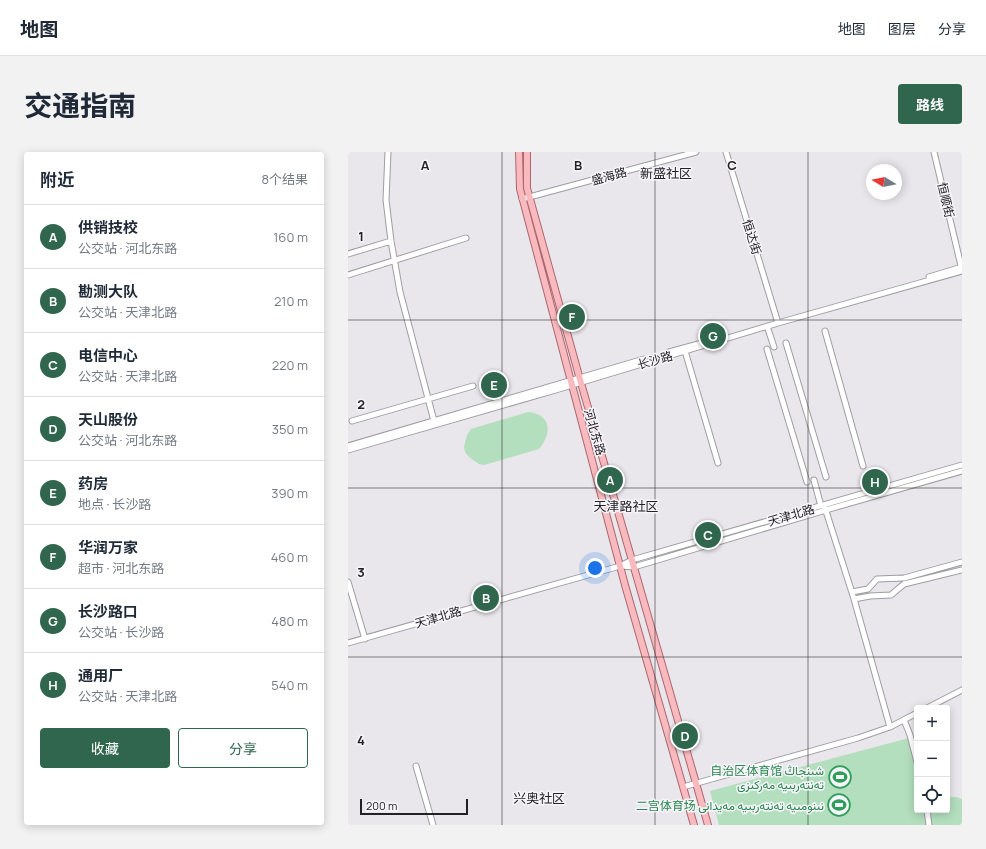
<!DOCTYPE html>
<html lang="zh">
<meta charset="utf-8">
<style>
body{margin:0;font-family:Manrope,Vazirmatn,"Noto Sans SC",sans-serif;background:#f2f2f3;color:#1f2937}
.controls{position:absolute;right:12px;bottom:12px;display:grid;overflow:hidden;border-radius:4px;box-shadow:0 2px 10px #0003}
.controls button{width:36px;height:36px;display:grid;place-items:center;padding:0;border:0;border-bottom:1px solid #e0e1e3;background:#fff;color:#1f2937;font:20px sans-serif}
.compass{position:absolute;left:518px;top:12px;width:36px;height:36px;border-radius:50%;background:#fff;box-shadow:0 2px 10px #0003;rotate:280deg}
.scale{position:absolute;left:12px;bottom:10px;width:108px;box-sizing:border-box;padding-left:4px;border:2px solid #222123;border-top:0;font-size:11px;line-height:14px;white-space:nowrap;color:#222123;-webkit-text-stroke:3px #f7f5fa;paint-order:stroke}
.you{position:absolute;left:247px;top:416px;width:14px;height:14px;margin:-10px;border:3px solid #fff;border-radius:50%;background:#1a73e8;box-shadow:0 0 0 6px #1a73e833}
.badge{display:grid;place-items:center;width:26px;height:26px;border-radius:50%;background:#2f664d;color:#fff;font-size:13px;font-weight:700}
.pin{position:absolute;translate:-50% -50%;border:2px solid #fff;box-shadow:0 1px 4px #0006}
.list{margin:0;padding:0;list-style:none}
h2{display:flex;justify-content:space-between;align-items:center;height:52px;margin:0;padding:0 16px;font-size:17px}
h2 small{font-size:13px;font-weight:400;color:#747a83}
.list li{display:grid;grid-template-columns:26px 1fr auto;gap:12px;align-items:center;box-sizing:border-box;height:64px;padding:0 16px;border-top:1px solid #e0e1e3}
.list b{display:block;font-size:15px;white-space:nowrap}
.list p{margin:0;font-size:13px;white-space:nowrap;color:#747a83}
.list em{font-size:13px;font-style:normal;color:#747a83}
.actions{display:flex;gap:8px;padding:12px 16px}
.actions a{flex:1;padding:9px 0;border:1px solid #2f664d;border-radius:4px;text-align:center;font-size:14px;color:#2f664d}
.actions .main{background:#2f664d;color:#fff}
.icon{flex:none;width:22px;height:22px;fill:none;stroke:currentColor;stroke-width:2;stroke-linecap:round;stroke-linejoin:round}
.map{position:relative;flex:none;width:614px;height:673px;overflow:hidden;border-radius:4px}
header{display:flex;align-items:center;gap:24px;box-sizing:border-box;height:56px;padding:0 20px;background:#fff;border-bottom:1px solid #e0e1e3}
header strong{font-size:19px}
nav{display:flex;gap:22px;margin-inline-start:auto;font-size:14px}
.intro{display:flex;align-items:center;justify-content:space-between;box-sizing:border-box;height:96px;padding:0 24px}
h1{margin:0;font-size:28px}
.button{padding:10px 18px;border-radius:4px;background:#2f664d;color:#fff;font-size:14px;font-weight:700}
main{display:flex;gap:24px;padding:0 24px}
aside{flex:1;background:#fff;border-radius:4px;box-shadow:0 2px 10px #0003}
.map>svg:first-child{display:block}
.green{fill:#b3dfbe}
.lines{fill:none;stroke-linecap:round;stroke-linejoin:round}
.minor-casing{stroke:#9e9da1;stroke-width:7}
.major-casing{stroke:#ab676d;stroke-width:8}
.minor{stroke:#fff;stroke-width:5}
.major{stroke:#f9babf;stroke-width:6}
.grid{fill:none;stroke:#222123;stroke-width:1;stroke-opacity:0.55}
.labels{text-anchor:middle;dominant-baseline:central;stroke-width:3;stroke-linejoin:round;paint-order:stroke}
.street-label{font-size:12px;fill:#222123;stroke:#f7f5fa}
.leisure-label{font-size:12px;fill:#27864d;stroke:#f7f5fa;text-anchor:end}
.neighbourhood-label{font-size:13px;fill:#222123;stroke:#f7f5fa}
.grid-label{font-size:13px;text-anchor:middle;font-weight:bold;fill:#222123;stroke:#f7f5fa;stroke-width:3;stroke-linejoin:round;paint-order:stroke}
</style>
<header>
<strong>地图</strong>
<nav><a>地图</a><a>图层</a><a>分享</a></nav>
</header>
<div class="intro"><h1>交通指南</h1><a class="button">路线</a></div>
<main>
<aside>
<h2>附近<small>8个结果</small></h2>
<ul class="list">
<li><span class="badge">A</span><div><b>供销技校</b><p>公交站 · 河北东路</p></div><em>160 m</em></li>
<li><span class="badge">B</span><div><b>勘测大队</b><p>公交站 · 天津北路</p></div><em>210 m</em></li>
<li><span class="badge">C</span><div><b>电信中心</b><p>公交站 · 天津北路</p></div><em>220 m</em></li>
<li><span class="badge">D</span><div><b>天山股份</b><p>公交站 · 河北东路</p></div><em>350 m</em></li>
<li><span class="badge">E</span><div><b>药房</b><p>地点 · 长沙路</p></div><em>390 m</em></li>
<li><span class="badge">F</span><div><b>华润万家</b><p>超市 · 河北东路</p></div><em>460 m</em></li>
<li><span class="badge">G</span><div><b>长沙路口</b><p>公交站 · 长沙路</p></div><em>480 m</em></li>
<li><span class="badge">H</span><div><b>通用厂</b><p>公交站 · 天津北路</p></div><em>540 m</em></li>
</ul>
<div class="actions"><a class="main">收藏</a><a>分享</a></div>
</aside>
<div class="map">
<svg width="614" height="673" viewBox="0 0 614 673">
<rect width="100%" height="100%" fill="#e9e7ec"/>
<path class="green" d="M180,260C204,262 204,282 191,297L136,313L131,312L121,305L117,300L116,295L119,283L123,277Z
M561,586L569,611V658H599V645H608L614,647V673H371L362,639Z"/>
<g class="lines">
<g class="minor-casing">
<path id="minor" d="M40,0L38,48L43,89L52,140L86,269
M378,0L430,171
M586,0L614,118
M174,47L348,0
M0,102L43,89
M0,123L118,86
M581,125L614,115
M419,174L426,195
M477,179L515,314
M438,191L478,325
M419,197L459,330
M337,199L370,311
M321,200L354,191
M4,269L125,234
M0,294L296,207
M0,298L211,237L430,171L614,119
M466,328L473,354
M477,356L506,447L542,575
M273,414L286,415L478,358L614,319
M0,430L17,487
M504,440L520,437L529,427L556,426L614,410
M506,447L522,444L543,443L556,432L614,418
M0,491L272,414L284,408L614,313
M579,556L614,538
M556,568L562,583L569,610
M68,614L85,673
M335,635L510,586L542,575L569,561
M579,658L581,673"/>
</g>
<g class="major-casing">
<path id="major" d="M171,0L172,37L277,433L346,673
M179,0V36L233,231L360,673"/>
</g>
<use href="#minor" class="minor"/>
<use href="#major" class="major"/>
</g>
<path class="grid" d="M154,0V673M307,0V673M460,0V673M0,168H614M0,336H614M0,505H614"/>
<defs>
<g id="stadium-ring" transform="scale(1.15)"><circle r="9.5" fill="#f7f5fa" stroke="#2e9e5b" stroke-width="1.5"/><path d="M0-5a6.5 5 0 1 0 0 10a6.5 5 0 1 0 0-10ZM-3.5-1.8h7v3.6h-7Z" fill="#2e9e5b"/></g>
</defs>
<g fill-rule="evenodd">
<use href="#stadium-ring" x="492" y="625"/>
<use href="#stadium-ring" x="491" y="653"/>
</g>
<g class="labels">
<g class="street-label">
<text transform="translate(261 24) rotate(-15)">盛海路</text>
<text transform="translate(598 48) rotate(77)">恒顺街</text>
<text transform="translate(404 85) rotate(73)">恒达街</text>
<text transform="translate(307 208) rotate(-16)">长沙路</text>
<text transform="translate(247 280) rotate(74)">河北东路</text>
<text transform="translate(443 363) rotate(-16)">天津北路</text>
<text transform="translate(90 465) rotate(-16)">天津北路</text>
</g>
<g class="leisure-label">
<text x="476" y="618">自治区体育馆 شىنجاڭ<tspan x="476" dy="14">تەنتەربىيە مەركىزى</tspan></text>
<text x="476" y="653">二宫体育场 نىنومىيە تەنتەربىيە مەيدانى</text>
</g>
<g class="neighbourhood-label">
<text x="318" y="21">新盛社区</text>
<text x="278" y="354">天津路社区</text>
<text x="191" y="646">兴奥社区</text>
</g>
</g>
<g class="grid-label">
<text x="77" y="18">A</text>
<text x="230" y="18">B</text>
<text x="384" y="18">C</text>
<text x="13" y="89">1</text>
<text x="13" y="257">2</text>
<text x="13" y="425">3</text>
<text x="13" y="593">4</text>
</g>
</svg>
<div class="controls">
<button>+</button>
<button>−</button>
<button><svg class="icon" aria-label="locate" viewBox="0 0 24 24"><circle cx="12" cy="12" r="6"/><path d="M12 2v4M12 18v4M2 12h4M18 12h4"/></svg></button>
</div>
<svg class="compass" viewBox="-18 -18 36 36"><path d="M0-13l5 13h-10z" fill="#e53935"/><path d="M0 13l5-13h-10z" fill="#747a83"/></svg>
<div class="scale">200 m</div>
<div class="you"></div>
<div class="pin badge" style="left:262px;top:328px">A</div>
<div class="pin badge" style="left:138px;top:446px">B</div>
<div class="pin badge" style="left:360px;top:383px">C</div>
<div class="pin badge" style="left:337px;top:584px">D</div>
<div class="pin badge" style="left:146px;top:233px">E</div>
<div class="pin badge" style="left:224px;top:165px">F</div>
<div class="pin badge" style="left:365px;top:184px">G</div>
<div class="pin badge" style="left:527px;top:330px">H</div>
</div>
</main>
